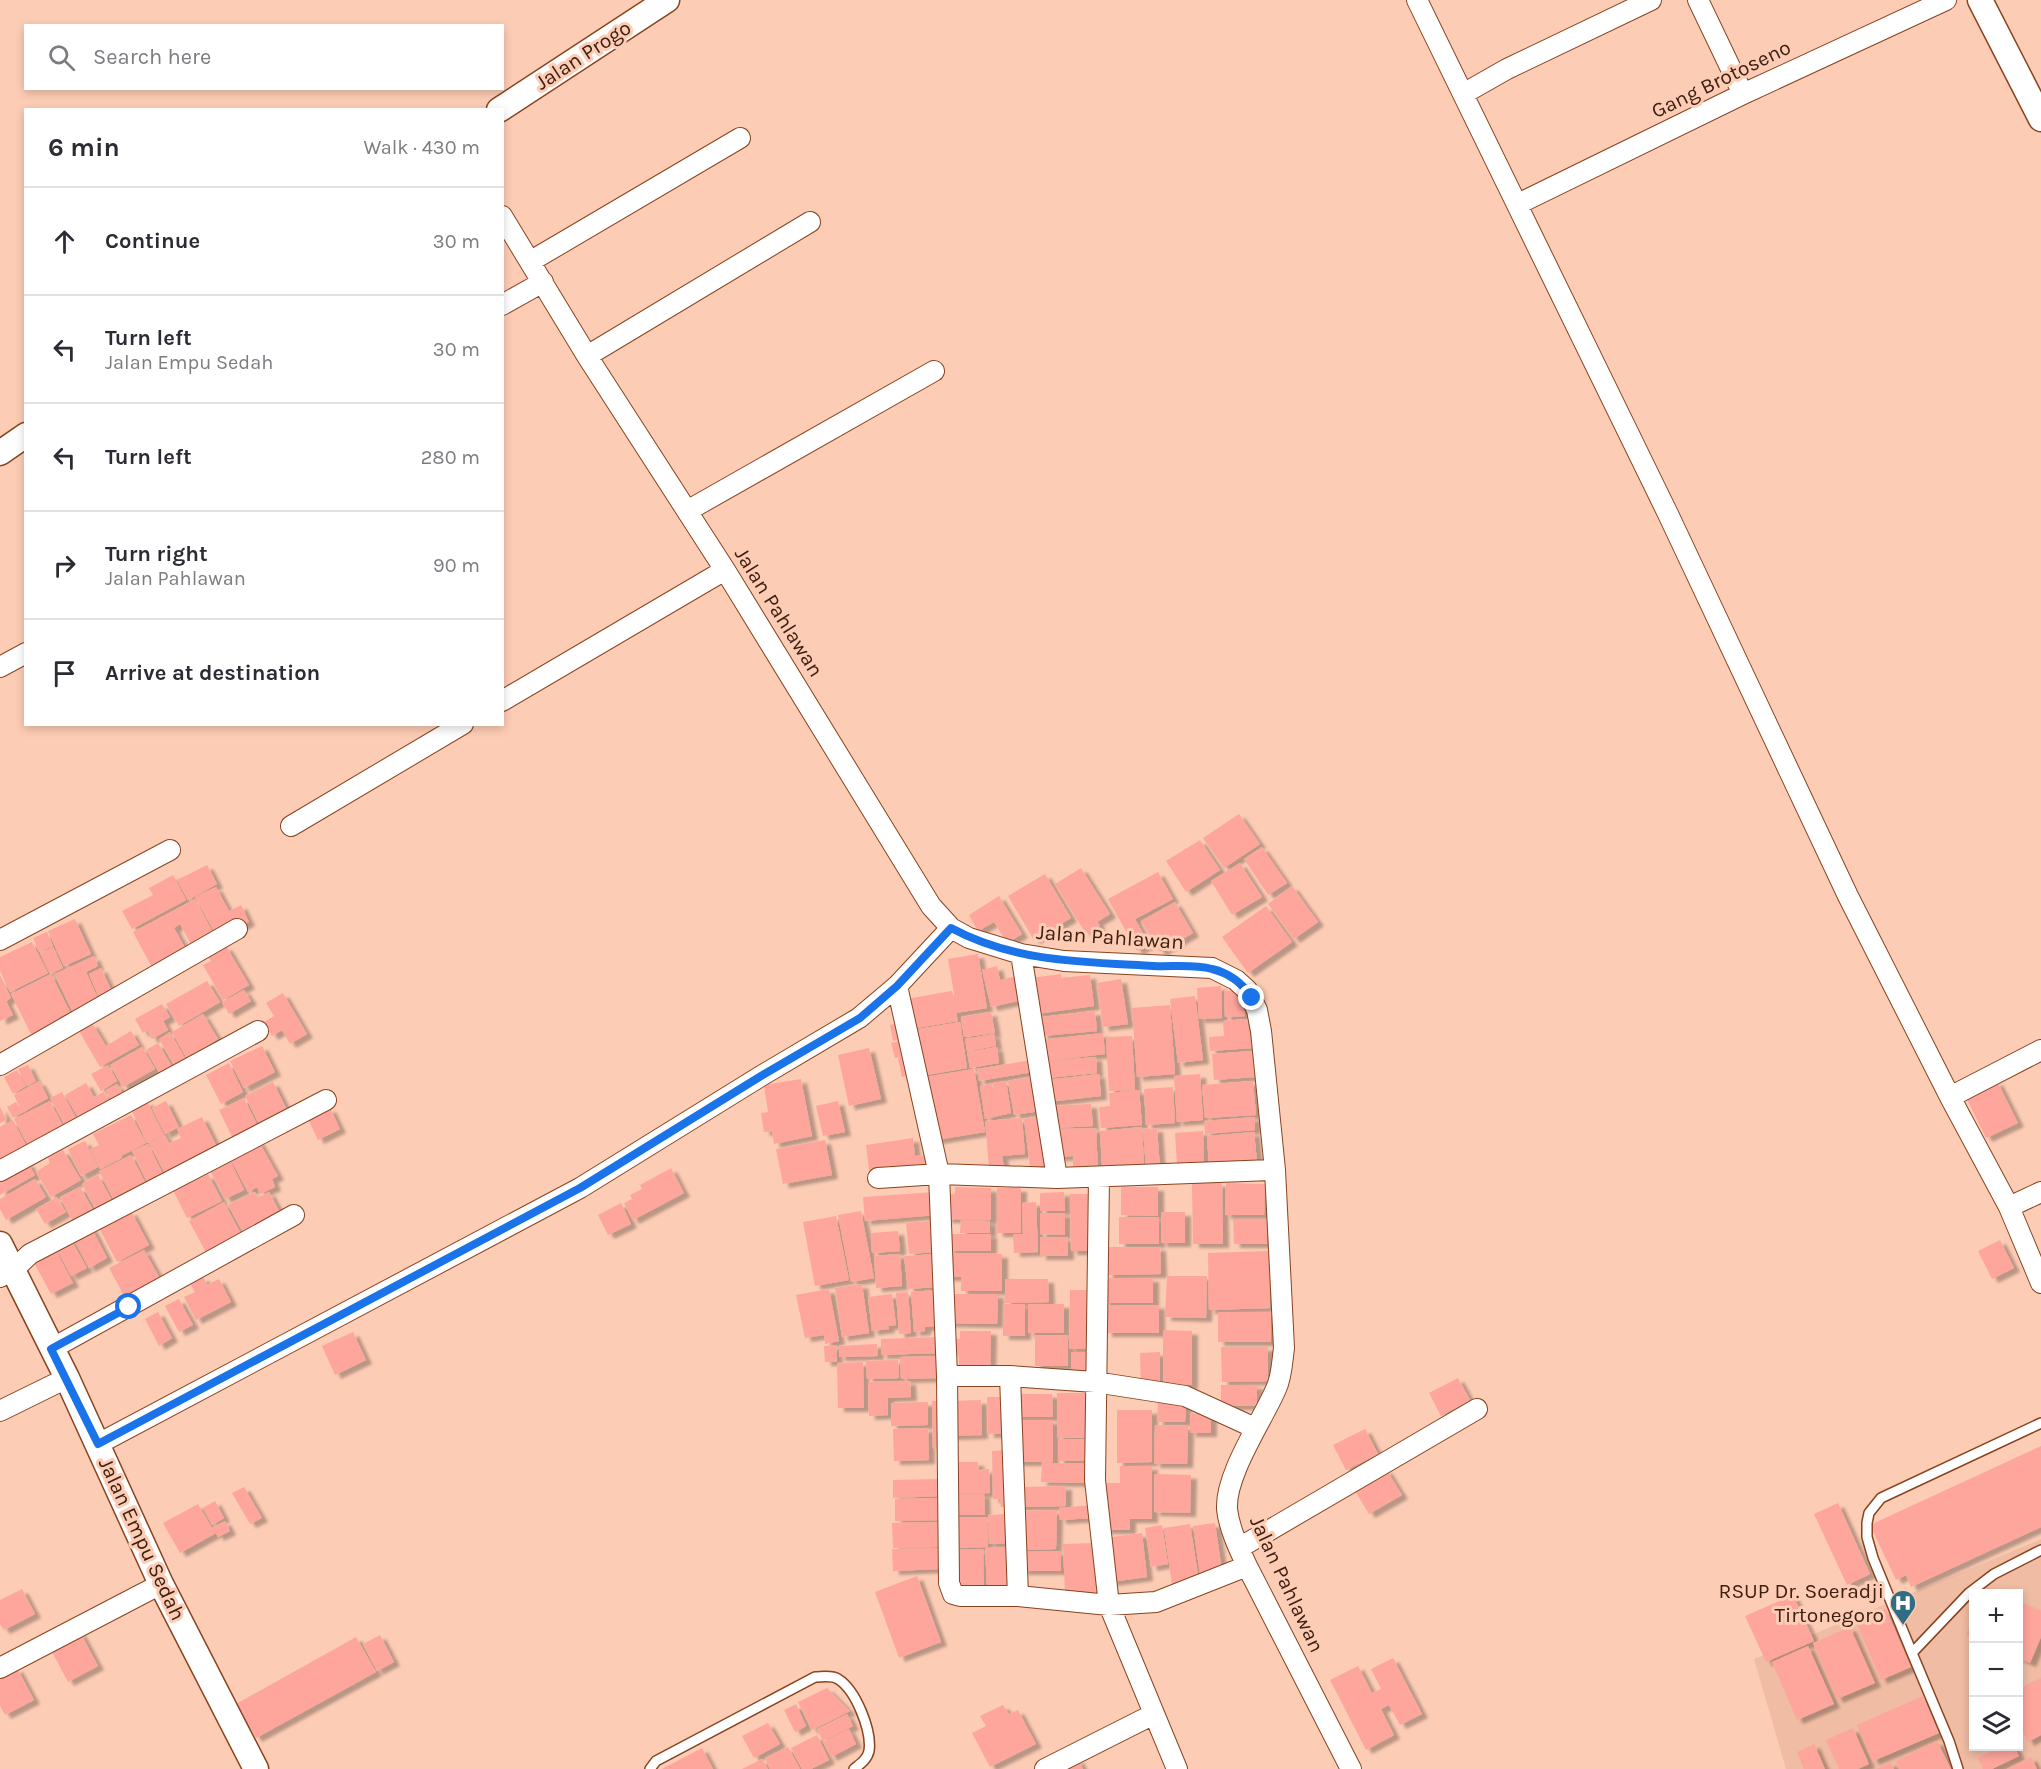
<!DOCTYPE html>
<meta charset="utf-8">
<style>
body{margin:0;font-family:Karla,sans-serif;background:#f2f2f3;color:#2b2b33}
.controls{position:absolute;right:18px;bottom:18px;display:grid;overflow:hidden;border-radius:0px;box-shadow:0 3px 9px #0003}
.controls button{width:54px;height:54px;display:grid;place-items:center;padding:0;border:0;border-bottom:2px solid #e1e1e2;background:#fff;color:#2b2b33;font:30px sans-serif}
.stop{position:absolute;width:18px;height:18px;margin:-14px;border:4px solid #1a73e8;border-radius:50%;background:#fff}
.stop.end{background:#1a73e8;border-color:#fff;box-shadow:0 2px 6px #0008}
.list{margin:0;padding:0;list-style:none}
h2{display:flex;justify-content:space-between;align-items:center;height:78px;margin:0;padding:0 24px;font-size:26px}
h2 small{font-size:20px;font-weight:400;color:#7c7c81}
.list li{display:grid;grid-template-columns:39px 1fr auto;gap:18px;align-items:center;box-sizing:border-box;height:108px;padding:0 24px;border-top:2px solid #e1e1e2}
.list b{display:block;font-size:22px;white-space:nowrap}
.list p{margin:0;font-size:20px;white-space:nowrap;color:#7c7c81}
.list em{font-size:20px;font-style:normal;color:#7c7c81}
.icon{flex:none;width:33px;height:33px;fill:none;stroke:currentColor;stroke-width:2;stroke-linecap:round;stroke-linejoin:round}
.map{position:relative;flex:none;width:2041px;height:1769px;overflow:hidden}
.search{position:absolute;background:#fff;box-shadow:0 3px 9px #0003;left:24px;top:24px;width:480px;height:66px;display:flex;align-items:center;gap:15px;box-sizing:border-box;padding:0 21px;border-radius:0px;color:#7c7c81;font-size:22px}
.panel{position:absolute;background:#fff;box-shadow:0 3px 9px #0003;left:24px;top:108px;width:480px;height:618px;border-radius:0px}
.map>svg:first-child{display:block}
.built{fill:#f0bca3;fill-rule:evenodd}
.building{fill:#fea59c;filter:url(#shadow)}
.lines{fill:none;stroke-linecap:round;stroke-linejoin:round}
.service-casing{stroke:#89431f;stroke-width:12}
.minor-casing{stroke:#89431f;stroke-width:22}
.tertiary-casing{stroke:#89431f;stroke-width:27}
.service{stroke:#fff;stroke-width:9}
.minor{stroke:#fff;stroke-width:20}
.tertiary{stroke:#fff;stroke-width:24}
.route{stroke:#1a73e8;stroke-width:8}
.labels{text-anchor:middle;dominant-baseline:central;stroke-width:6;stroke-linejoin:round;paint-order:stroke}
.street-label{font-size:21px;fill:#3e2011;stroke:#fdccb5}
.poi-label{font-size:21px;fill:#3e2011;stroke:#fdccb5;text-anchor:end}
</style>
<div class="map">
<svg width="2041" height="1769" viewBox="0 0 2041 1769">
<defs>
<filter id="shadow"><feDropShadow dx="6" dy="4" stdDeviation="1.5" flood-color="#0004"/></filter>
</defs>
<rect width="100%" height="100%" fill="#fdccb5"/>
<path class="built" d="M2041,1539V1769H1786L1754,1659ZM1974,1594H2018V1746H1974Z"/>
<path class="building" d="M1239,814L1260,844L1224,868L1203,838Z
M1200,840L1220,870L1186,892L1166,861Z
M1262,847L1287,883L1268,895L1244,859Z
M1240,863L1262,897L1232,915L1211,881Z
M207,865L217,884L188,900L177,880Z
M1081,868L1110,914L1097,922L1100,926L1086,934L1055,884Z
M1158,872L1173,899L1135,919L1149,944L1137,951L1108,899Z
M1045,874L1071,918L1034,940L1008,896Z
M173,875L186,900L132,929L122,911L153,895L149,888Z
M1292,886L1318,922L1294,939L1268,904Z
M216,887L229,911L241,905L249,922L218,938L195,897Z
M999,896L1022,934L1007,943L994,922L978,931L969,915Z
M195,899L216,938L194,950L180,924L174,928L189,955L155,973L133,932Z
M1175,902L1193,933L1160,952L1141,921Z
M1266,906L1292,942L1248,973L1222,937Z
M75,919L91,954L64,966L48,931Z
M47,932L53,946L39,952L33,938Z
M32,942L48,973L10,992L0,971V957Z
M226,946L249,985L223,1000L203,965L211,961L208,956Z
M53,947L63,968L50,974L40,953Z
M978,954L987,1008L956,1013L958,1021L911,1029L906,999L952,991L956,1005L948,959Z
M94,956L98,966L86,972L101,1005L75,1017L55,974Z
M997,966L1000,980L1017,976L1022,1000L991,1007L982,970Z
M101,968L114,996L101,1002L89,974Z
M51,974L70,1012L59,1017L63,1025L34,1040L11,994Z
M1061,974V978L1090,975L1094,1006L1036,1014L1031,978Z
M0,975L11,998L6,1001L13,1015L0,1021Z
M1121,979L1128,1024L1103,1027L1097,983Z
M207,981L220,1002L179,1026L166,1004Z
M1221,986L1222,1018L1199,1019L1197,988Z
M244,990L251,1001L229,1014L222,1002Z
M1245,990V1016L1225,1017L1224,991Z
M283,993L307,1034L290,1044L282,1030L272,1036L264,1022L274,1016L266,1003Z
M1195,996L1203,1060L1178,1063L1170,999Z
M162,1004L170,1017L163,1021L168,1030L152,1039L147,1030L143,1033L135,1019Z
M1170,1005L1175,1074L1137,1077L1132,1008Z
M1095,1011L1097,1031L1042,1036L1040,1017Z
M991,1012L995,1033L964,1037L961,1017Z
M203,1014L218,1039L211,1043L216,1050L197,1061L193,1053L186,1057L172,1032Z
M1247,1019L1252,1048L1210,1051L1209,1037L1224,1036L1223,1021Z
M960,1022L967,1068L921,1076L913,1030Z
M92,1023L106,1046L131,1031L139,1045L100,1067L79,1031Z
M900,1023L903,1038L893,1041L890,1025Z
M170,1032L186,1060L175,1066L159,1039Z
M1103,1033L1105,1054L1048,1061L1096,1057L1097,1073L1047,1078L1040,1040Z
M994,1034L996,1046L967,1051L965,1039Z
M1132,1036L1135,1090L1109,1091L1106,1037Z
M904,1040L908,1055L895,1058L891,1043Z
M158,1043L175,1072L163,1079L146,1050Z
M262,1046L275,1072L244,1088L230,1061Z
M142,1047L155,1069L123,1087L110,1065Z
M997,1047L999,1063L970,1068L967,1052Z
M869,1048L881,1099L849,1106L838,1055Z
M1253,1051L1255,1077L1214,1080L1212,1054Z
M909,1056L913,1074L902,1077L898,1058Z
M1031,1060L1033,1072L979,1081L977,1069Z
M229,1063L243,1092L221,1104L206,1075Z
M28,1065L36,1081L27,1086L18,1069Z
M108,1065L117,1081L101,1091L91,1074Z
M974,1069L985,1132L936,1140L925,1077Z
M17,1070L26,1086L13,1094L4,1077Z
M1099,1074L1101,1096L1048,1102L1046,1080Z
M1200,1074L1203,1120L1177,1122L1174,1076Z
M1033,1076L1040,1111L1014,1115L1008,1081Z
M801,1079L812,1136L774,1144L772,1131L764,1132L761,1113L768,1112L764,1085Z
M39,1081L48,1098L13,1118L7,1107L16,1102L21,1110L14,1095Z
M1006,1081L1011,1113L985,1119L980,1086L992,1083L995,1103L993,1083Z
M1253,1081L1256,1115L1205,1118L1202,1085Z
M1997,1081L2018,1123L1986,1138L1966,1097Z
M273,1082L289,1114L261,1128L245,1096Z
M86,1083L94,1097L104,1092L112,1104L81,1122L65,1095Z
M117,1084L124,1096L113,1103L106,1090Z
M1173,1087L1175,1123L1146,1125L1144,1089Z
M1139,1090L1142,1125L1101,1128L1099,1107L1110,1106L1109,1093Z
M62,1092L78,1122L67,1129L50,1098Z
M244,1098L260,1131L235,1143L219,1110Z
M50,1101L66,1132L28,1145L14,1119Z
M147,1101L164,1135L147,1143L131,1109Z
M166,1101L179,1127L165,1134L152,1108Z
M838,1101L845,1132L823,1136L816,1106Z
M1091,1104L1093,1126L1054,1128L1052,1106Z
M0,1107L7,1120L0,1123Z
M330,1108L340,1129L318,1140L308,1119Z
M131,1115L146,1143L121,1156L122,1158L100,1169L90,1149L99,1145L93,1134Z
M1042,1116L1049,1165L1030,1167L1024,1119Z
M202,1117L220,1153L168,1179L149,1143L165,1135L169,1143L181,1138L177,1129Z
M1255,1117V1130L1205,1134L1204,1121Z
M1022,1118L1025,1154L1002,1156L1004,1167L989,1168L985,1121Z
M13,1120L29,1151L0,1167V1127Z
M1142,1127L1144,1164L1102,1165L1100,1131Z
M1096,1128L1098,1172H1073V1156L1058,1157L1057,1129Z
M1157,1128L1160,1168L1146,1169L1143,1129Z
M1203,1131L1204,1164L1177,1165L1175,1133Z
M1254,1132L1257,1162L1209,1166L1207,1136Z
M913,1138L915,1156L925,1155L927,1170L870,1178L866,1145Z
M258,1140L278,1176L272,1179L275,1187L260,1194L257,1187L248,1192L229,1156Z
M825,1140L832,1175L783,1184L776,1149Z
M85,1141L98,1167L81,1176L68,1149Z
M148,1144L166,1180L150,1188L132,1151Z
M63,1150L81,1180L51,1197L36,1172L50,1163L48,1158Z
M131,1155L148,1188L116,1204L99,1171Z
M228,1156L244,1190L225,1199L207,1165Z
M27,1162L35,1175L0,1195V1177Z
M671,1168L684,1193L633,1220L624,1203L632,1199L630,1195L642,1189L640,1185Z
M208,1174L222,1201L187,1218L172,1188L191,1179L192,1182Z
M98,1175L114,1204L98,1213L82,1184Z
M35,1179L46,1197L6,1220L0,1209V1199Z
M1192,1183H1222L1223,1244H1193Z
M1226,1183L1265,1184L1264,1215H1225Z
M80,1187L97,1217L76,1228L60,1197Z
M955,1187L991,1188V1220L946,1219V1194H955Z
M1121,1187H1158V1216L1121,1215Z
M997,1188H1021V1233H997Z
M255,1192L258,1198L269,1192L283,1218L246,1237L228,1205Z
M935,1192L937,1215L865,1221L863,1197Z
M1064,1192L1065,1211H1040V1193Z
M1070,1194H1091L1092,1251H1071Z
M57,1197L66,1212L45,1224L36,1209Z
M224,1202L244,1240L209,1258L189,1221Z
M1036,1202L1038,1252L1014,1253L1013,1234H1023L1022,1203Z
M621,1203L631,1224L608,1235L598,1215Z
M131,1211L149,1245L117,1262L99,1228Z
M861,1211L874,1278L851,1282L838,1215Z
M1161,1212H1185V1243H1161Z
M1040,1213H1065V1235L1040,1234Z
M836,1216L849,1280L815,1286L803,1222Z
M1119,1217H1159V1244H1119Z
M1233,1219H1267V1244H1234Z
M961,1220L990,1221V1233H960Z
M932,1221L935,1252L909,1254L906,1223Z
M91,1227L107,1258L89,1268L73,1237Z
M898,1231L900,1251L872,1253L871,1233Z
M948,1234H991V1251H948Z
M1040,1237H1068V1256H1040Z
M70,1238L87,1268L71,1276L55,1246Z
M2000,1240L2014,1268L1992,1279L1978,1251Z
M54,1247L73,1283L51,1294L32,1259Z
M1106,1247H1160L1161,1274L1107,1275Z
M144,1250L163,1284L128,1303L109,1268Z
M1269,1251L1270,1308L1209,1310L1208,1253Z
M947,1253L1002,1254V1291H961V1277H947Z
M900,1254L902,1286L876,1288L874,1256Z
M937,1254V1264L923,1265H935L937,1287L908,1289L904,1256Z
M1167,1276H1207L1206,1318L1165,1317Z
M203,1277L207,1285L219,1279L231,1302L196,1320L184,1297L195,1292L190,1284Z
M1103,1278H1153V1303H1103Z
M1005,1279H1048L1049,1302L1005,1303Z
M862,1284L869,1333L842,1337L835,1288Z
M829,1289L839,1341L825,1344L824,1335L805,1338L796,1295Z
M936,1290L939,1326L925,1327V1331L914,1332L911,1292Z
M1070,1290H1090V1349H1069Z
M908,1292L911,1333L899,1334L896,1293Z
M892,1294L896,1325L888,1326L889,1329L872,1331L868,1297Z
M946,1294H998L997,1324L946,1323Z
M179,1299L193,1325L179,1332L165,1306Z
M1003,1304H1025V1336H1003Z
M1028,1304H1064V1333H1028Z
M1105,1305H1159V1333H1106Z
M158,1312L172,1338L159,1346L145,1319Z
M1218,1312H1271V1342H1218Z
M1163,1330L1192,1331V1385H1163Z
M960,1331H991L990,1373H959V1353H953V1338L960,1339Z
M353,1332L366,1360L335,1375L322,1346Z
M1035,1335H1068V1366H1035Z
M937,1337V1353L881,1355V1339Z
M877,1344L878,1356L839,1357V1346Z
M836,1345L837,1362H825L824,1346Z
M1221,1347H1268V1381L1222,1382Z
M1071,1352H1092L1091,1378H1071Z
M1160,1352V1388H1141L1140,1353Z
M939,1356V1378L901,1379L900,1357Z
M898,1360L899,1378L867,1379L866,1361Z
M863,1362L864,1408H838L837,1363Z
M1458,1378L1470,1400L1441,1416L1429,1393Z
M910,1381L911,1397L888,1398V1415L869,1416L868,1382Z
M1221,1385H1257V1406H1221Z
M1057,1393H1086V1438H1057Z
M1015,1394H1052L1053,1417H1015Z
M987,1397H1008L1009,1433L988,1434Z
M1158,1399L1186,1400L1185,1422H1157Z
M981,1400L982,1435L951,1436V1401Z
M932,1401H943L944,1448L933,1449Z
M928,1402V1425L891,1426V1403Z
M1117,1410H1152V1462L1117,1463Z
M1190,1413L1211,1414V1433H1190Z
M1016,1420H1053V1462L1044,1463L1092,1464L1091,1483L1041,1482L1042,1462H1016Z
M1155,1425L1188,1426L1187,1464H1154Z
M928,1428L929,1460L894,1461L893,1429Z
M1365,1429L1378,1454L1346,1470L1333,1445Z
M1058,1439H1094L1093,1461H1058Z
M2041,1446V1527L1911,1587L1906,1575L1896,1580L1870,1525Z
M1011,1450L1012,1507H1001L1000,1499H993L992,1451Z
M958,1462H978L979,1470L989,1469L990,1493L950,1494L949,1471L959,1470Z
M1120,1466H1152V1519H1130V1530H1105V1483H1120Z
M1386,1469L1402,1495L1369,1514L1354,1489Z
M1154,1474L1191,1475L1190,1513L1154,1512Z
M941,1479V1496L893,1498V1480Z
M1066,1486V1506L1018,1507V1487Z
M244,1487L262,1518L250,1524L232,1493Z
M984,1494L985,1515H952L951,1495Z
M942,1498L943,1520L895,1521V1499Z
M215,1501L224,1518L212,1525L203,1508Z
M1838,1503L1870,1574L1847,1585L1814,1514Z
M198,1504L212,1528L225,1521L230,1531L218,1537L216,1533L180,1553L163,1523Z
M1092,1505L1093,1518L1060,1520L1059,1508Z
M1057,1510L1056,1549L1019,1550L1018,1511Z
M1009,1514L1010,1543L989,1544L988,1515Z
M987,1517L988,1547L953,1548L952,1518Z
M943,1522L944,1539L937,1540L938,1547L893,1548L892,1523Z
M1215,1523L1222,1571L1200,1574L1193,1526Z
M1190,1524L1199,1581L1172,1585L1164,1528Z
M1162,1525L1168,1564L1151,1567L1145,1528Z
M1142,1533L1147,1577L1111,1582L1105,1538Z
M1096,1543L1098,1593L1065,1594L1063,1544Z
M1007,1547L1008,1586H987L985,1548Z
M938,1548V1569L893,1571L892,1549Z
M983,1549L984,1591H961L960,1581L954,1582L953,1550Z
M1061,1551V1571H1022L1021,1552Z
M917,1576L941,1642L899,1658L875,1592Z
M1986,1587L2001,1593V1594H1984Z
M22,1589L35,1614L4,1630L0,1624V1600Z
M1793,1595L1814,1641L1766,1662L1745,1616Z
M2018,1601L2041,1611V1637L2030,1663L2018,1658Z
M1886,1609L1911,1667L1881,1680L1856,1622Z
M1974,1617V1638L1966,1635Z
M1850,1627L1875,1683L1837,1699L1813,1643Z
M80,1632L98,1666L68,1682L50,1648Z
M380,1635L394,1662L377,1671L363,1644Z
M356,1637L376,1672L256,1738L236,1704Z
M1808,1646L1834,1704L1797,1720L1772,1662Z
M1393,1658L1422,1714L1400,1725L1389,1705L1381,1709L1394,1735L1366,1750L1330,1680L1358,1666L1372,1693L1381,1689L1371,1669Z
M17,1668L34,1700L5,1715L0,1706V1677Z
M2041,1678V1735L2028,1742L2018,1722V1689Z
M827,1688L850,1711L812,1730L798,1702Z
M1923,1696L1939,1733L1873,1761L1857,1725Z
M796,1704L806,1726L795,1732L784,1710Z
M1003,1705L1009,1714L1018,1710L1036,1744L990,1767L972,1733L986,1726L980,1716Z
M847,1714L853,1726L823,1741L817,1729Z
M768,1723L780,1744L754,1758L742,1736Z
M1853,1728L1869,1764L1858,1769H1839L1826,1740Z
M849,1729L856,1744L831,1757L823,1742Z
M817,1735L829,1760L811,1769H802L791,1748Z
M1937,1741L1951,1769H1900L1896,1761Z
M1814,1744L1825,1769H1804L1797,1752Z
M2001,1746H2014L2019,1756L1992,1769H1983L1978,1758Z
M788,1747L800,1769H770L765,1758Z
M702,1748L713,1769H662Z
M2031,1757L2037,1769H2007Z
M762,1759L768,1769H742Z
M1078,1759L1083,1769H1057Z
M1891,1762L1894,1769H1876Z"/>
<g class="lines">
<g class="service-casing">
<path id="service" d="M1912,1653L1873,1558L1867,1537V1523L1869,1513L1881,1498L2041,1423
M650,1769L656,1761L815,1677C822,1677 832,1675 838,1679C856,1690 872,1731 869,1751C867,1760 860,1764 854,1769
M1958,1769L1949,1741L1912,1653L1969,1593L1994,1574L2041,1550"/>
</g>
<g class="minor-casing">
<path id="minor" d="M1417,0L1668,514L1848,896L1950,1097L2009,1207L2041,1283
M1698,0L1743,94
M1463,94L1507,69L1651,0
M1518,204L1743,94L1946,0
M502,216L587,356L725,570L931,906L951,928L969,938L1021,954L1064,961L1212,968L1236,980L1247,990L1257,1010L1261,1031L1275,1170L1284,1348C1282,1362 1282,1376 1276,1389C1262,1421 1225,1475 1227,1509C1229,1528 1239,1549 1247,1566L1351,1769
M531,261L740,138
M502,305L543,282
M587,356L810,222
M687,511L934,371
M0,667L26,653
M502,701L725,570
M291,826L463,724
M0,940L170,850
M1021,954L1057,1178
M897,986L939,1174L947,1376
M0,1065L237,929
M1950,1097L2041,1050
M0,1171L258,1031
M1099,1177L1095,1480L1109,1605L1177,1769
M878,1178L939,1174L1057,1178L1275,1170
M2009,1207L2041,1192
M0,1277L13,1270L30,1254L326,1100
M51,1349L294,1215
M1010,1376L1018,1596
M0,1411L67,1378
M98,1444L580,1188L761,1076L859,1018L897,986L951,928
M1239,1548L1477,1409
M1247,1566L1156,1602L1109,1605L1018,1596H960L953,1594L949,1583L947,1376H1010L1095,1382L1185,1396L1255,1428
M0,1668L161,1584
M1045,1769L1154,1714"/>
</g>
<g class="tertiary-casing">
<path id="tertiary" d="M1980,0L2041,119
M499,110L667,0
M0,453L26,435
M0,1244L67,1378L161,1584L256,1769"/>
</g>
<use href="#service" class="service"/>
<use href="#minor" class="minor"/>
<use href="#tertiary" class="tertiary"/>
</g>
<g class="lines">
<path class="route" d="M129,1307L51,1349L98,1444L580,1188L761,1076L860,1018L897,986L951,928C1014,962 1083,962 1153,966C1172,967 1194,964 1212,969C1229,973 1243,984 1252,998"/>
</g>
<defs>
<g id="hospital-pin" transform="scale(1.35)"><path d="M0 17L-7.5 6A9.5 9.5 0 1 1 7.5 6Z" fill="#306d84" stroke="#fdccb5"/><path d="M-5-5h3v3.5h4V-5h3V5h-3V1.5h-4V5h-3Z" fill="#fff"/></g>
</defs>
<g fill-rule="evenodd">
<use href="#hospital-pin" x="1903" y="1603"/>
</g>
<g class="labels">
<g class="street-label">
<text transform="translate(583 55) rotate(-33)">Jalan Progo</text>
<text transform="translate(1721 79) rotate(-26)">Gang Brotoseno</text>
<text transform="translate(779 612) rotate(58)">Jalan Pahlawan</text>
<text transform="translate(1110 937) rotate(4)">Jalan Pahlawan</text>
<text transform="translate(142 1539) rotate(65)">Jalan Empu Sedah</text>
<text transform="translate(1287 1584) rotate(65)">Jalan Pahlawan</text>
</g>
<g class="poi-label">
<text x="1884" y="1591">RSUP Dr. Soeradji<tspan x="1884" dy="24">Tirtonegoro</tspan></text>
</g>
</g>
</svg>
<div class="controls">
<button>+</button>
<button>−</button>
<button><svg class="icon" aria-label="layers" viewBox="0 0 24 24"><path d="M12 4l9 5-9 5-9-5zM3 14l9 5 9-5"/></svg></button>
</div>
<div class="stop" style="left:129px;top:1307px"></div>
<div class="stop end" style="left:1252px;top:998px"></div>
<div class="search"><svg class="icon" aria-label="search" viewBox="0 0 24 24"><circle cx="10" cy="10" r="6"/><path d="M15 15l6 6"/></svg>Search here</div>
<section class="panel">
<h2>6 min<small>Walk · 430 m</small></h2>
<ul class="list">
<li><svg class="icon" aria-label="ahead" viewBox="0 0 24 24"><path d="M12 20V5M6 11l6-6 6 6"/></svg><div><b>Continue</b></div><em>30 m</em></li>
<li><svg class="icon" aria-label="left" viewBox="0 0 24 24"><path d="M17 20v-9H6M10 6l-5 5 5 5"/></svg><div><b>Turn left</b><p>Jalan Empu Sedah</p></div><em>30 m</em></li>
<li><svg class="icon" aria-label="left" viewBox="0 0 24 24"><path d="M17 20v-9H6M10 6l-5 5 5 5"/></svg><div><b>Turn left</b></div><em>280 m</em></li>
<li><svg class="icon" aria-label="right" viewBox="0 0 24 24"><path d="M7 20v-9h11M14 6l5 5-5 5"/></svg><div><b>Turn right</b><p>Jalan Pahlawan</p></div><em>90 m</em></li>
<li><svg class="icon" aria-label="arrive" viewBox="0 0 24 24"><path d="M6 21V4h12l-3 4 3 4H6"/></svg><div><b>Arrive at destination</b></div></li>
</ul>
</section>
</div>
